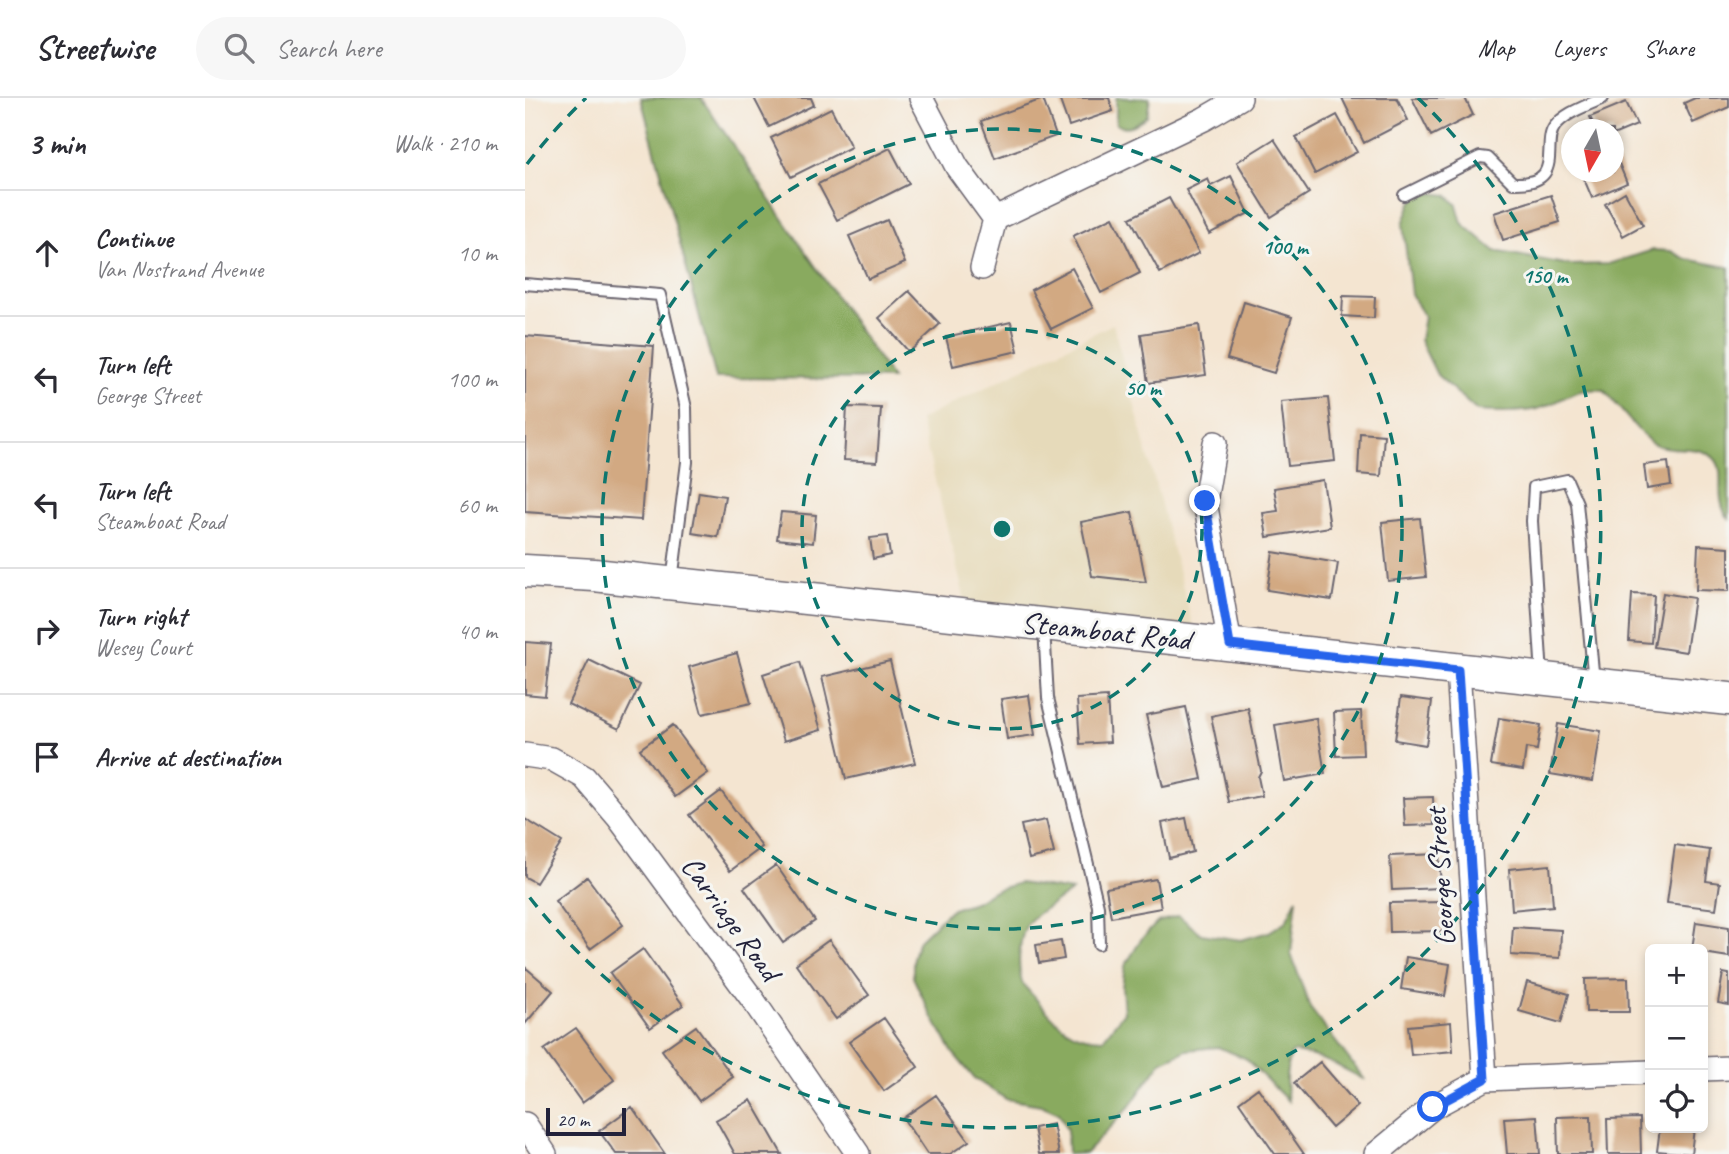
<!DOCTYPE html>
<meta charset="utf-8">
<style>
body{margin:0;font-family:Caveat,sans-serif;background:#f7f7f7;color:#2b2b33}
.controls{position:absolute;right:21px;bottom:21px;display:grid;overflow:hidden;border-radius:10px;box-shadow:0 4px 10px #0003}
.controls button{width:63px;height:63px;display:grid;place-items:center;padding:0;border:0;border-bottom:2px solid #e1e1e2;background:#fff;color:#2b2b33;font:35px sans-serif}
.compass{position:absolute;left:1036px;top:21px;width:63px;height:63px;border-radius:50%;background:#fff;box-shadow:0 4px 10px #0003;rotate:189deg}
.scale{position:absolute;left:21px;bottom:18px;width:80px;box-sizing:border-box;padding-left:7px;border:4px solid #22223b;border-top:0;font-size:19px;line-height:24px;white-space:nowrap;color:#22223b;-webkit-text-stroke:5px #f6f6f2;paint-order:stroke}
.stop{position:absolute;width:21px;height:21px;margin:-16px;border:5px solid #2563eb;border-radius:50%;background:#fff}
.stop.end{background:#2563eb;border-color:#fff;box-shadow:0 2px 7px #0008}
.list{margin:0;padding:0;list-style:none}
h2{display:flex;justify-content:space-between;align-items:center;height:91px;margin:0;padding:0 28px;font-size:30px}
h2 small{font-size:23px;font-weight:400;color:#7c7c81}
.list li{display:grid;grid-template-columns:46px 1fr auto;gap:21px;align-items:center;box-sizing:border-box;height:126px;padding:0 28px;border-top:2px solid #e1e1e2}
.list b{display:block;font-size:26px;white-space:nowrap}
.list p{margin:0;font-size:23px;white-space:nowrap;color:#7c7c81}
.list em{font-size:23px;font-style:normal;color:#7c7c81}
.icon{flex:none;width:38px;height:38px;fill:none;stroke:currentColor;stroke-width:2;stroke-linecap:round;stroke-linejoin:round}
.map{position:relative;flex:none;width:1204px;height:1056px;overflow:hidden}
header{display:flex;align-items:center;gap:42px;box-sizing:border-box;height:98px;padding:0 35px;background:#fff;border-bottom:2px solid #e1e1e2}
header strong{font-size:33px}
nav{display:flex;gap:38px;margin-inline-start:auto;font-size:24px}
.search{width:490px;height:63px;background:#f7f7f7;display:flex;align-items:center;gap:18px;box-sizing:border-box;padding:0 24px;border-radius:38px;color:#7c7c81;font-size:26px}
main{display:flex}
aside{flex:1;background:#fff}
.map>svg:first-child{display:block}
.built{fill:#e6daba}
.forest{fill:#89aa5e;stroke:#56664c;stroke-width:2}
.building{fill:#d2a982}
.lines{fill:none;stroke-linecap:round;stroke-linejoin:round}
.lane-casing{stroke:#6c6670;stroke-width:14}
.street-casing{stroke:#6c6670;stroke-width:26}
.secondary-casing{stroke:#6c6670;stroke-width:35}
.lane{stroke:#fff;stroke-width:10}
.street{stroke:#fff;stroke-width:23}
.secondary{stroke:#fff;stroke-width:32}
.route{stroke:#2563eb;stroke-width:9}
.ring{fill:none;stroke:#0f766e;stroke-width:3.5;stroke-dasharray:12 9}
.labels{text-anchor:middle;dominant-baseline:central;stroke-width:6;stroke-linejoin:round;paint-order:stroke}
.street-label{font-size:30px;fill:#22223b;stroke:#f6f6f2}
.centre{fill:#0f766e;stroke:#f6f6f2;stroke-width:3.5}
.ring-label{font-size:21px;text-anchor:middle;font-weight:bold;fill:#0f766e;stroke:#f6f6f2;stroke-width:6;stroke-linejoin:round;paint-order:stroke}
</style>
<header>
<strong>Streetwise</strong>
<div class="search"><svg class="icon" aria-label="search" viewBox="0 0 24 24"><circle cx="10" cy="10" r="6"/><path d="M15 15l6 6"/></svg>Search here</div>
<nav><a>Map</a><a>Layers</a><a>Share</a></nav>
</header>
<main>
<aside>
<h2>3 min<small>Walk · 210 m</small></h2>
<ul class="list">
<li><svg class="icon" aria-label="ahead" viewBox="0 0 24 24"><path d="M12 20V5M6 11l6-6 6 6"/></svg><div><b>Continue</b><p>Van Nostrand Avenue</p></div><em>10 m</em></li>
<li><svg class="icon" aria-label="left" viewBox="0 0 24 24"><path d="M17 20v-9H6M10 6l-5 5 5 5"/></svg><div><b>Turn left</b><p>George Street</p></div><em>100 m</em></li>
<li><svg class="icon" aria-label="left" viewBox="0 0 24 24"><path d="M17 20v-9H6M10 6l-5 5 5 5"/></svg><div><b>Turn left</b><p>Steamboat Road</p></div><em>60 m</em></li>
<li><svg class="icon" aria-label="right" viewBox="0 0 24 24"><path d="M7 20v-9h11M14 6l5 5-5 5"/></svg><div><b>Turn right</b><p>Wesey Court</p></div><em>40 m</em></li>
<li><svg class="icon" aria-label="arrive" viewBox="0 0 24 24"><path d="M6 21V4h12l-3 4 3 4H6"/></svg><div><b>Arrive at destination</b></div></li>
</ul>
</aside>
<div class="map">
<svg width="1204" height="1056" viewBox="0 0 1204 1056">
<rect width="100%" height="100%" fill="#f6f6f2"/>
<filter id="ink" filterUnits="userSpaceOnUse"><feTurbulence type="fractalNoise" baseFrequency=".0143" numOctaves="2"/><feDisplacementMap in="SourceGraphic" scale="14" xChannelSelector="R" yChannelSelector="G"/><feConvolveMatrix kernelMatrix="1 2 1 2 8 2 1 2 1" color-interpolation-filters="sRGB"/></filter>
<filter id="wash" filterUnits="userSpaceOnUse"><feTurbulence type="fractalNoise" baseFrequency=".00686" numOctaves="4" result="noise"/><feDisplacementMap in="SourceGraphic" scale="28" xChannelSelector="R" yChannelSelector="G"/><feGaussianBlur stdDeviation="1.57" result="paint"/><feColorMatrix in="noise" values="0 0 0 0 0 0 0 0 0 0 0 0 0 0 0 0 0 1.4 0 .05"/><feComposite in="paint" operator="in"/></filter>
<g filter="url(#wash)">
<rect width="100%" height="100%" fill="#f4e5d1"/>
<path class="built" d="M588,226L672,543L444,518L395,322Z"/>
<path class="forest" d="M116,0H176L367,281L191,280Z
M591,0H625L622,18C612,25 603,33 591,26Z
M906,95L922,97L932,107L937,125L970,153L1045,167L1083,166L1128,152L1146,153L1161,161L1204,169V421C1187,400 1203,374 1189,360C1173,345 1144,355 1127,345C1115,337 1091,305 1079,292C1043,289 1041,304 1012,311C993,315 972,314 952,313L912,277L895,242L899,218L886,196L878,126L886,105L893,98Z
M494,785L547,793C535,802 505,817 500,830C494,845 492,868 497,884C500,890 507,896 511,901C531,925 546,941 578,941L599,914L597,889L600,868L617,840L633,824L654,818L676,836L716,842L744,834L761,823L772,800L766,856L785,910L840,982C816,969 794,957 767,954C760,971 760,985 763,1003L720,960L693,949L662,952L636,964L604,1009L561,1055L543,1056L542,1032L534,1015L516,1007L481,1001L450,981L428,955L403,911L388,879V859L394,842L425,812L452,803L468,793Z"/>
<g id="blocks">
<path class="building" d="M229,0H286L289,7L244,29Z
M534,0H584L588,13L544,28Z
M817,0H872L883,22L839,45Z
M887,0H940L948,17L906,38Z
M1170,0H1204V9L1168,25L1159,5Z
M518,1L531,38L470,60L456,23Z
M1101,4L1112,27L1088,37V32H1071L1065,19Z
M306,10L326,49L266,79L246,40Z
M812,17L832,54L790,76L771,39Z
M749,41L784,95L746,119L712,64Z
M365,50L384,86L312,122L293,86Z
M1091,58L1102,85L1067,100L1056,74H1088V59Z
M706,78L724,115L684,136L661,92L683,81L686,88Z
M1100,94L1118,127L1098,138L1080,106Z
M1026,97L1035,124L978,142L969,115Z
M644,100L674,155L635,175L605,120Z
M588,119L615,175L576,195L548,138Z
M362,122L380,165L343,181L324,138Z
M547,170L568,210L526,231L506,192Z
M384,193L415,226L384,254L354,220Z
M818,198L850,199L849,220L817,218Z
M719,204L767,219L749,275L702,261Z
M486,224L493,253L428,268L421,239Z
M674,227L681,277L623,285L616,236Z
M0,238L129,248L116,422L0,414Z
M803,300L810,363L763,368L756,304Z
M322,309L356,310L352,364L319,362Z
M835,335L859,337L856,378L833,376Z
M1143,364L1146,387L1122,391L1119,367Z
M798,382L805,429L742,439L738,415L753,413L749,390Z
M174,394L200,398L193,439L167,435Z
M256,414L291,417L288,445L252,441Z
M607,414L621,484L567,478L556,424Z
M895,420L901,479L863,483L857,424Z
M362,438L365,457L348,461L345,440Z
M1173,447L1204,449V493L1171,492Z
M748,454L813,465L807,502L742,492Z
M1138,495L1169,500L1161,554L1129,549Z
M1107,496L1129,497L1126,545L1104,543Z
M0,544L26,546L20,598L0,596Z
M212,555L226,605L177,616L164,569Z
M64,562L115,587L94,631L43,606Z
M365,563L390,665L321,681L297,579Z
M275,564L296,632L259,643L238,576Z
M504,597L510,637L482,641L476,601Z
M582,599L585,644L555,646L552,601Z
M876,599L907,603L901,647L870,642Z
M661,609L677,681L638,689L621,617Z
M723,610L736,673L733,679L737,698L704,704L686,618Z
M836,613L838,657L811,658L809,614Z
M791,620L800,676L759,683L750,627Z
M974,620L1016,627L1012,652L1001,650L998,672L966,667Z
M1033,626L1076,633L1068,683L1025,676Z
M148,627L183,675L150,699L115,651Z
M196,693L237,749L205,773L164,717Z
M908,699L909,727L880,728L878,700Z
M661,720L668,754L644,760L637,725Z
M0,721L37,744L11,785L0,779Z
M521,722L529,755L504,761L496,727Z
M1150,747L1185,752L1181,783L1195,785L1191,811L1142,805Z
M914,756L916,790L867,792L865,758Z
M251,767L290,823L258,845L219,790Z
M1025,767L1028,808L987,812L984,771Z
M62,779L98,827L65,851L30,803Z
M631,781L636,810L586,819L581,790Z
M919,804L920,833L865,834L864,805Z
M1171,824L1204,829V859L1178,855V851H1167Z
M988,829L1036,832L1035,860L986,857Z
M304,842L344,897L311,921L271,866Z
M536,843L539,861L514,865L511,847Z
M118,851L158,907L125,930L85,875Z
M881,859L925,866L920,898L876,891Z
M0,869L28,893L0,926Z
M1198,875L1204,876V907L1193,905Z
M1103,880L1104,914H1061L1060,881Z
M1002,884L1044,896L1036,925L994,913Z
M359,920L393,969L359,993L324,944Z
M926,924L928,953L886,957L883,928Z
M171,928L208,979L174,1003L137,952Z
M51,930L89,982L57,1005L19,952Z
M795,964L833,1008L807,1030L769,985Z
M733,990L779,1056H750L714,1004Z
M411,997L444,1043L425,1056H402L378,1020Z
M226,1002L257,1056H210L191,1022Z
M107,1009L140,1056H91L74,1033Z
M1012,1018L1015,1056H982L979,1020Z
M1066,1018L1067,1056H1033L1032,1019Z
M1115,1020L1116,1056H1083L1082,1021Z
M528,1026L534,1056H514L509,1030Z
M1135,1030H1169L1166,1056L1132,1053Z"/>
</g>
</g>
<g filter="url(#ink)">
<use href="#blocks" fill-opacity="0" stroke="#6c6670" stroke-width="2"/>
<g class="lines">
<g class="lane-casing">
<path id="lane" d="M879,97L955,59L963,60L988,85C1042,87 1015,46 1030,28C1041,14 1062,8 1078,0
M0,186L135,197L161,310L162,364L147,483
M519,529L523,600L573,808L574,846
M1017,578L1007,423L1009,389L1042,382L1052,405L1069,584"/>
</g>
<g class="street-casing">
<path id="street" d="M396,0L432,69L470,121L679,21L715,0
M457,170L470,121
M690,345L680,403L705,547
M933,572L960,981
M0,657L27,661L59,679L93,719L228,902L333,1056
M1178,971L1204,970
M0,1026L20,1056
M851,1056L908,1009L960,981L1125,974"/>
</g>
<g class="secondary-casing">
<path id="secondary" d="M0,473L69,477L1204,601"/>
</g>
<use href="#lane" class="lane"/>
<use href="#street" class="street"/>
<use href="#secondary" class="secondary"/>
</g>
</g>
<g class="lines" filter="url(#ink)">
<path class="route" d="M680,403L705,547L933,572L960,981L908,1009"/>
</g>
<g class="ring">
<circle cx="477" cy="431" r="200"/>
<circle cx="477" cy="431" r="400"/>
<path d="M2 66A599 599 0 0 1 61 0M893 0A599 599 0 1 1 2 796"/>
</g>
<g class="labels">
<g class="street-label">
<text transform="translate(581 533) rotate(6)">Steamboat Road</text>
<text transform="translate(915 779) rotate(-94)">George Street</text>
<text transform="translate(206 820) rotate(54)">Carriage Road</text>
</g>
</g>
<circle cx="477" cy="431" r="10" class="centre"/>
<g class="ring-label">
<text x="760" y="156">100 m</text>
<text x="1020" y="185">150 m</text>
<text x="618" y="297">50 m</text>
</g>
</svg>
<div class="controls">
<button>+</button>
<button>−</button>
<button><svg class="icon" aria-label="locate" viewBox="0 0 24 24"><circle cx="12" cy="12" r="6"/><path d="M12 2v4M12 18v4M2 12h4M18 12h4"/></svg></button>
</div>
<svg class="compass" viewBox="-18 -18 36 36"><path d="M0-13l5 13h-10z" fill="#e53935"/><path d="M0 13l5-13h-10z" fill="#7c7c81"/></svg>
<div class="scale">20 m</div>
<div class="stop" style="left:908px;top:1009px"></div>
<div class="stop end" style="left:680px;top:403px"></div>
</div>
</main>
